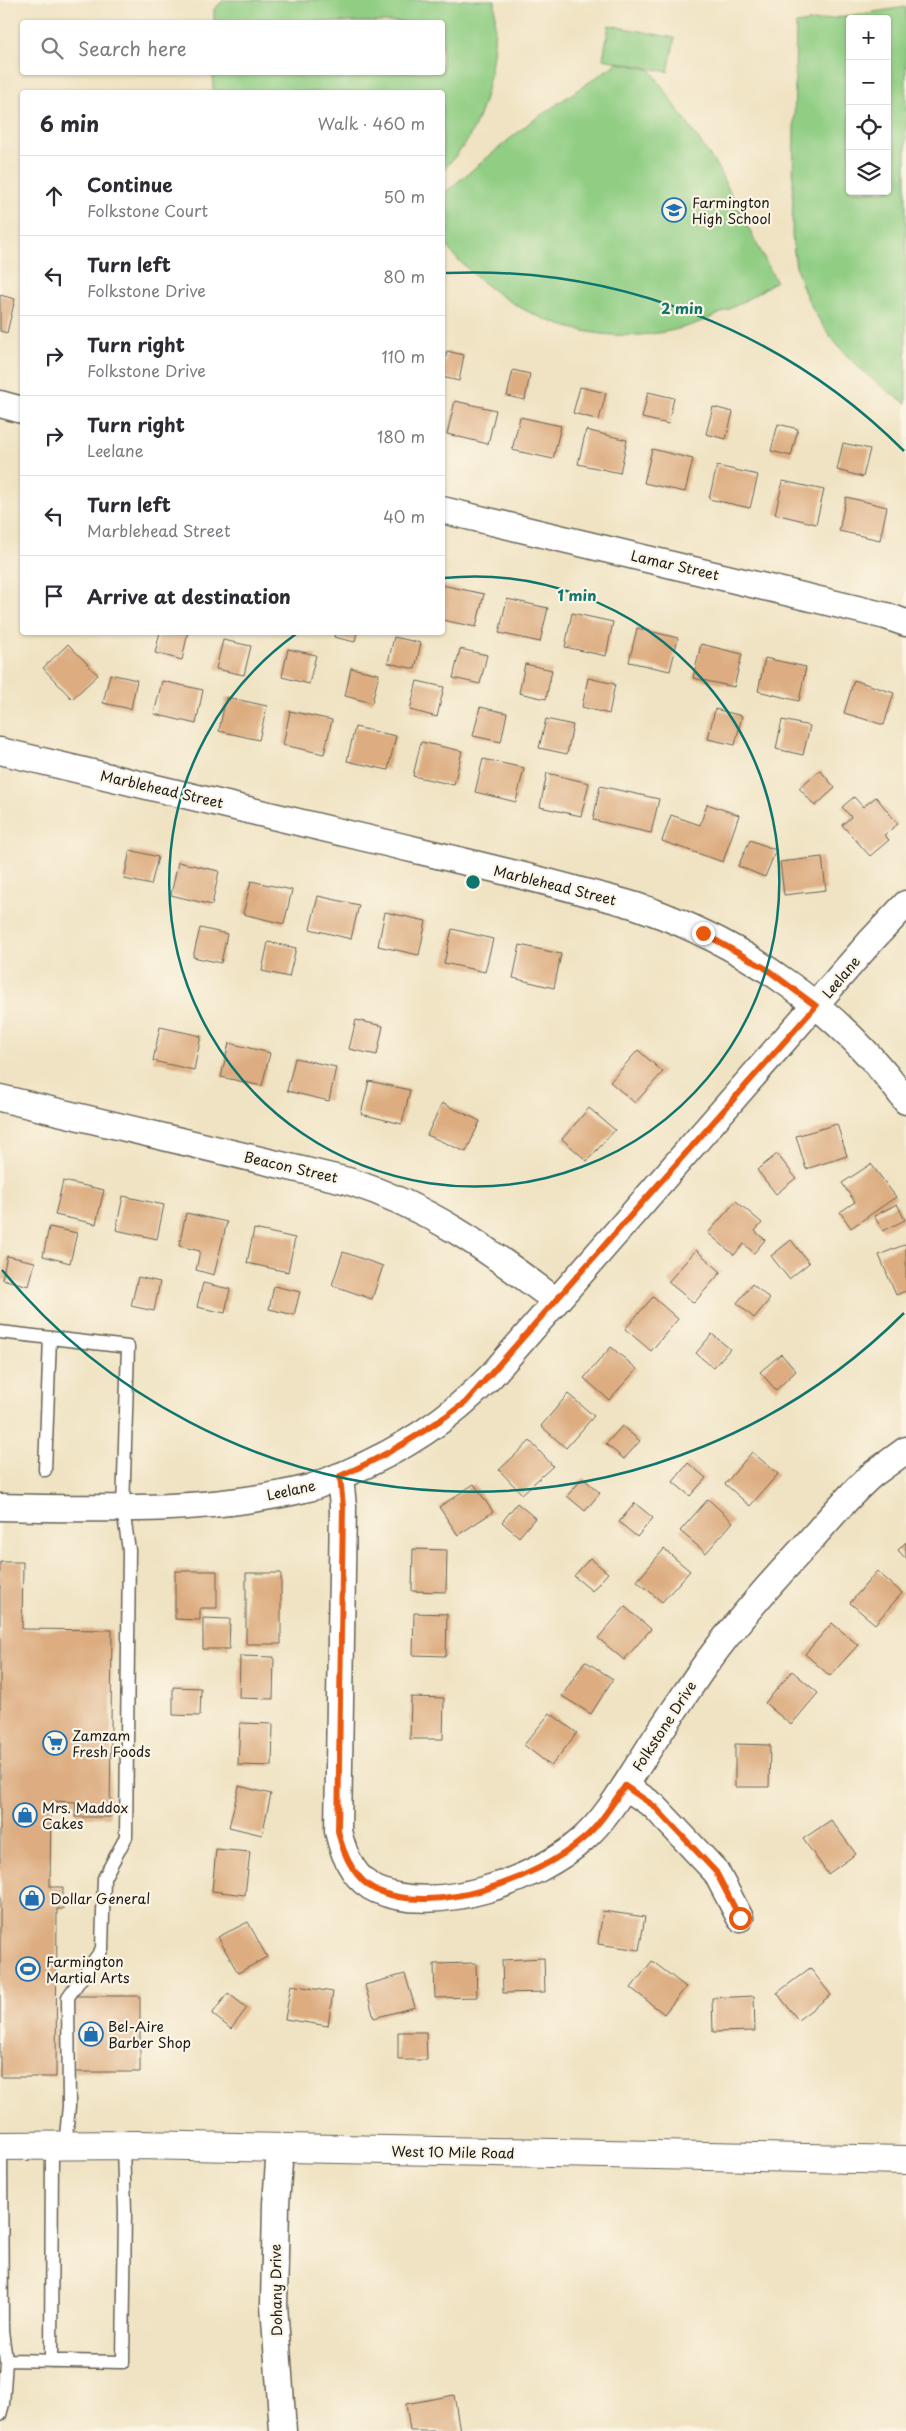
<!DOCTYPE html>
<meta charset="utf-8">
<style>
body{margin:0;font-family:"Playpen Sans",sans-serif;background:#f2f2f3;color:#2b2b33}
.controls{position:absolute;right:15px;top:15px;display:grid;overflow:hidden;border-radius:5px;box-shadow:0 1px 4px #0004}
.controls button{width:45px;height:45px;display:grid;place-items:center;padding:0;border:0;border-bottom:1px solid #e1e1e2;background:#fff;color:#2b2b33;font:25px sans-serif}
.stop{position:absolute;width:15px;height:15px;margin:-11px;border:4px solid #ea580c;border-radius:50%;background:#fff}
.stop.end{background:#ea580c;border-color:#fff;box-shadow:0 1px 5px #0008}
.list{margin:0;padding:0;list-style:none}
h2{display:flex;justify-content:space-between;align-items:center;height:65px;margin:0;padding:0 20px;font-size:21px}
h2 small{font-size:16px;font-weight:400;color:#7c7c81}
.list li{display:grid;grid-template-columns:32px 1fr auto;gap:15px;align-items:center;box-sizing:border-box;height:80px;padding:0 20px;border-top:1px solid #e1e1e2}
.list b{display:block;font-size:19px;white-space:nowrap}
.list p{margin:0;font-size:16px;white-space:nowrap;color:#7c7c81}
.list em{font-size:16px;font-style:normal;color:#7c7c81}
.icon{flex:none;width:28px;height:28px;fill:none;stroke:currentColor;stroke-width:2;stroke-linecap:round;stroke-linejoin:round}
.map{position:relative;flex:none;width:906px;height:2431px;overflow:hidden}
.search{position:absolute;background:#fff;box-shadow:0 1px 4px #0004;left:20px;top:20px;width:425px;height:55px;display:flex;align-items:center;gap:12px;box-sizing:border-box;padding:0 18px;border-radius:5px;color:#7c7c81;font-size:19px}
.panel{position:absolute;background:#fff;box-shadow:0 1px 4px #0004;left:20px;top:90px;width:425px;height:545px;border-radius:5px}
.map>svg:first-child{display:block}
.green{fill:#91ce84;stroke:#567550;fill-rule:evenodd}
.building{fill:#ddad81}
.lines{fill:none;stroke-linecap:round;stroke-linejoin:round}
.lane-casing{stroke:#666256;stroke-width:15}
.street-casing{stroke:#666256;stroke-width:29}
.secondary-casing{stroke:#666256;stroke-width:30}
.lane{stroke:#fff;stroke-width:12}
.street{stroke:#fff;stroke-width:26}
.secondary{stroke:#fff;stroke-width:28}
.route{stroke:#ea580c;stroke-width:6}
.ring{fill:none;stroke:#0f766e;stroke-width:2.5}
.labels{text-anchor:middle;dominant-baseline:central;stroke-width:4.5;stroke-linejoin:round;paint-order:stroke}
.poi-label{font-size:14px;fill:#1c1c1c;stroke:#fcf5e5;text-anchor:start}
.street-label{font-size:14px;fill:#1c1c1c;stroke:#fcf5e5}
.centre{fill:#0f766e;stroke:#fcf5e5;stroke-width:2.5}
.ring-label{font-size:15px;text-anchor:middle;font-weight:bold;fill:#0f766e;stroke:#fcf5e5;stroke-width:4.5;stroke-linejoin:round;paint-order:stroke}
</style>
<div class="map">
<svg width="906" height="2431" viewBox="0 0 906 2431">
<rect width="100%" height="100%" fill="#fcf5e5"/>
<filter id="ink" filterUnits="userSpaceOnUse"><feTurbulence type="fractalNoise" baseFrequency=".02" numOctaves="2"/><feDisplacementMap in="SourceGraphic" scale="10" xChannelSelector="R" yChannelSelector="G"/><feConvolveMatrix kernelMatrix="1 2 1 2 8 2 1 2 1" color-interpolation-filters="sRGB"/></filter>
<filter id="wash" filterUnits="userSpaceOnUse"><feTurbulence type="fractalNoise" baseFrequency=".0096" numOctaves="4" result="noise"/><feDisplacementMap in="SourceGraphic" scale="20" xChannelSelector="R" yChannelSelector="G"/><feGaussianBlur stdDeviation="1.12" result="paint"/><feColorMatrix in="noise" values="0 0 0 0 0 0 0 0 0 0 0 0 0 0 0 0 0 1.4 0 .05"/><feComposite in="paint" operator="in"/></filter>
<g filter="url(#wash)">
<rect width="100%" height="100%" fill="#f0e3c3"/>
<path class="green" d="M224,0H495C496,46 491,101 467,141C460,152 450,162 443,171L442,92H213V73L442,72V22H214V9Z
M906,7V403C857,373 813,328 797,270C794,260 794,247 792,236L796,24ZM850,19H887V191H850Z
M609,25L675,38L668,72L603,59Z
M617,63L650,69L716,165L776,281C739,306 697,329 651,334C585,342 521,317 473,274C463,264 449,253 443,239C439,230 442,204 443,194L528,124Z"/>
<g id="blocks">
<path class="building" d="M0,295L15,299L7,333L0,331Z
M447,351L464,355L459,381L442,377Z
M513,370L530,374L525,400L507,396Z
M580,387L606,393L599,420L573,413Z
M648,392L674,398L668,424L642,418Z
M455,401L496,410L488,444L447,434Z
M713,407L733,412L726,439L706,434Z
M520,417L561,426L553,459L512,450Z
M778,424L798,429L791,456L771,451Z
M586,430L627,440L620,473L578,464Z
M843,443L870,449L863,477L837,470Z
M652,449L693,459L685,492L644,483Z
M717,466L758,475L750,508L709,499Z
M783,481L824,490L816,524L775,514Z
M846,497L887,507L880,540L839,531Z
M442,585L484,594L476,627L442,620Z
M507,599L548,608L540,642L499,633Z
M572,613L613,622L606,656L565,647Z
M637,628L678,638L670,671L629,662Z
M160,632H188L182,660L155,653Z
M335,632H357L355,642L334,637Z
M394,637L421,643L415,669L388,663Z
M223,640L251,646L244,675L216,669Z
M68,644L98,675L72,699L43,668Z
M701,644L742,654L734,687L693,678Z
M288,649L316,655L309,684L282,677Z
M460,649L487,655L480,684L453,678Z
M765,658L806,667L799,701L758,691Z
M525,664L552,670L546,699L519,693Z
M351,668L379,674L372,703L345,696Z
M110,674L137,680L131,709L103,703Z
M588,678L615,684L609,714L582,707Z
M854,680L894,693L884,725L844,713Z
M162,681L203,690L196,724L154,714Z
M417,681L444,687L437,717L410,710Z
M226,697L267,706L259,740L219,731Z
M480,707L507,713L501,742L473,736Z
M715,709L742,716L735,745L708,739Z
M290,711L332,720L324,754L283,745Z
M546,719L573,725L567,754L539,748Z
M782,720L810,726L803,755L776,749Z
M355,727L396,736L388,770L347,761Z
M421,742L462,751L454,785L413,776Z
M483,759L524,768L516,802L475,792Z
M820,770L835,788L815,806L799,788Z
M547,773L589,783L581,816L540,807Z
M600,786L659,799L651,833L593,820Z
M854,797L863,807L876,797L898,824L884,835L889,840L870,856L842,825L851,817L842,807Z
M707,804L739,815L723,862L662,841L671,815L700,825Z
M750,840L776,850L765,877L738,866Z
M130,850L158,857L151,885L124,879Z
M822,857L826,890L784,895L780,862Z
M178,862L219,871L212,905L171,895Z
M251,881L292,890L284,924L243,914Z
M318,896L359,905L351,939L310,929Z
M385,912L426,921L419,955L378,946Z
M200,928L227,934L221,963L193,957Z
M452,929L493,939L485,972L444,963Z
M268,942L296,948L289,977L262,971Z
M520,945L561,954L554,988L513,978Z
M356,1020L383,1026L377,1055L349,1049Z
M160,1027L201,1036L194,1070L153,1061Z
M229,1043L270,1053L262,1086L221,1077Z
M638,1050L663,1072L635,1103L610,1082Z
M295,1058L336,1067L329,1101L287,1091Z
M369,1081L410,1090L402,1124L361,1114Z
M442,1103L480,1121L466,1152L427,1135Z
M589,1108L615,1130L587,1161L562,1139Z
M837,1124L847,1156L806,1169L796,1136Z
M777,1154L796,1178L776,1194L757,1170Z
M871,1164L896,1197L851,1228L840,1212L855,1202L842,1183Z
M63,1181L104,1190L96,1224L55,1215Z
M123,1196L164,1205L157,1239L116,1230Z
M736,1201L762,1223L755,1231L765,1240L754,1253L744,1244L734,1255L708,1233Z
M897,1204L905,1220L883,1231L874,1216Z
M186,1213L227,1222L214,1275L196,1270L200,1251L179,1246Z
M49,1227L77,1233L70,1263L43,1256Z
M254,1229L295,1238L288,1272L247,1263Z
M791,1240L809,1263L789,1279L771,1256Z
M906,1244V1291L896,1295L879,1255Z
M696,1250L721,1272L694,1303L668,1282Z
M343,1252L383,1266L372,1299L332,1285Z
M7,1256L35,1262L29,1286L2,1279Z
M138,1277L160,1282L154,1311L131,1306Z
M203,1283L230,1289L225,1313L197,1307Z
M752,1284L770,1299L754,1318L737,1303Z
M274,1286L300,1292L294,1315L269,1309Z
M653,1297L678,1319L651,1351L625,1329Z
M712,1334L730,1349L713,1368L696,1353Z
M611,1347L637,1369L609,1400L584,1378Z
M781,1354L796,1371L776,1390L760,1372Z
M568,1394L594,1416L566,1448L541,1426Z
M622,1426L640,1441L624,1459L606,1444Z
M530,1441L553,1466L522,1494L499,1470Z
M752,1452L778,1474L750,1506L725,1484Z
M688,1463L706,1478L690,1496L673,1482Z
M583,1478L600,1493L585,1511L567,1496Z
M474,1484L493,1512L458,1535L439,1507Z
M708,1499L733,1522L706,1553L680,1531Z
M517,1503L535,1518L519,1537L502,1522Z
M635,1503L653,1518L637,1537L619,1522Z
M906,1542V1559L898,1550Z
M413,1549L447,1550L446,1592L412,1591Z
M664,1549L690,1571L662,1602L637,1581Z
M590,1558L608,1573L592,1591L574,1576Z
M0,1562H23L22,1629L112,1630L110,1817H75L76,1802L51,1801L50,1887H63V1909H57L56,2077H0Z
M175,1571H217V1608H200V1620L175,1619Z
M877,1571L902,1593L875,1624L850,1603Z
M246,1573H281V1644H246Z
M625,1607L651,1629L624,1660L598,1638Z
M414,1613L447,1614L446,1656L413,1655Z
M203,1618L230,1619L229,1649H203Z
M832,1623L858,1645L830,1676L805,1654Z
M240,1656L274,1657L273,1699L239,1698Z
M585,1661L613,1679L591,1714L562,1696Z
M792,1671L818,1693L791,1725L765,1703Z
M173,1687L201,1688L200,1716L173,1715Z
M411,1697L444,1698L443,1739H410Z
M550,1713L577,1733L551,1766L524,1745Z
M240,1723L273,1724L272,1766L238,1765Z
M735,1744L770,1745L769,1787H735Z
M239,1786L271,1794L262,1835L229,1827Z
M831,1820L856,1854L828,1874L803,1839Z
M216,1849L250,1852L245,1895L212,1891Z
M603,1911L645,1917L639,1950L598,1944Z
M248,1922L267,1957L238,1973L218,1937Z
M544,1958L545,1992L503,1993L502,1960Z
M652,1961L686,1987L664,2014L631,1988Z
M476,1963L477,1997L435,1998L434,1964Z
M810,1968L831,1995L798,2020L777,1993Z
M405,1974L415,2007L374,2018L365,1985Z
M291,1985L333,1992L328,2026L285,2019Z
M228,1993L247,2008L231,2029L212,2014Z
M74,1996H140V2072H74Z
M754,1996L755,2031L713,2032L712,1998Z
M398,2032H426L427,2060H398Z
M454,2395L460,2431H410L406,2404Z"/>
</g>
</g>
<g filter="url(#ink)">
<use href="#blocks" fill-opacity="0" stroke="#666256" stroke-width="1"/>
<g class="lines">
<g class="lane-casing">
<path id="lane" d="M0,1332L128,1347L123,1510L129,1550L126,1837L104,1878L102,1949L68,1997L69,2106L65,2146
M45,1470L50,1338
M1,2146L2,2331
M0,2331H2L6,2360L123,2362L125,2212L123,2146
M51,2361L52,2146
M0,2415L3,2404L6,2360"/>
</g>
<g class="street-casing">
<path id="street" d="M0,404L22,410
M442,510L886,616L906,623
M0,751C126,781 252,811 378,841C445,857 511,872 577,890C599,896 623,901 645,909C747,945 842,1012 906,1101
M0,1098L348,1181C430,1207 487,1249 555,1300
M340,1476L343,1507L338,1831C343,1853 354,1880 377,1890C436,1916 538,1880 583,1839C608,1817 625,1785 643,1758C659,1732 677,1706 694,1681C724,1636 760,1595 796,1556C821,1529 845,1498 873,1474C884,1466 895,1458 906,1450
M0,1507C104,1509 208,1513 309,1488C321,1485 333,1478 345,1474C402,1450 449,1420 492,1375L870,942L906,904
M625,1786L654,1806L716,1872L740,1918
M280,2148L276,2204L274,2305L283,2431"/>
</g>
<g class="secondary-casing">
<path id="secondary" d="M0,2146L137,2145L906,2160"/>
</g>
<use href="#lane" class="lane"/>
<use href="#street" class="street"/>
<use href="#secondary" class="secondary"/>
</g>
</g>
<g class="lines" filter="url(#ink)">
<path class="route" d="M703,933L765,968L816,1006L465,1403C424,1432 387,1456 340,1476L343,1507L338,1831C343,1853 354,1879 376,1890C435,1917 537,1879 583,1839C600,1825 612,1804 625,1786L654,1806L716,1872L740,1918"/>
</g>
<g class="ring">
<path d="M444 578A305 305 0 1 1 296 634"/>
<path d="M904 1313A610 610 0 0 1 2 1270M446 273A610 610 0 0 1 904 451"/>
</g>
<defs>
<g id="school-ring" transform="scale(1.25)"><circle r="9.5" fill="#fcf5e5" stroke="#1f6fb2" stroke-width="1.5"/><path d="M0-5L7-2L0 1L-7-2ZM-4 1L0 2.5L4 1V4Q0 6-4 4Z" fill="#1f6fb2"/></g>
<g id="supermarket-ring" transform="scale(1.25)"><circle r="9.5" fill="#fcf5e5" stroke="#1f6fb2" stroke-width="1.5"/><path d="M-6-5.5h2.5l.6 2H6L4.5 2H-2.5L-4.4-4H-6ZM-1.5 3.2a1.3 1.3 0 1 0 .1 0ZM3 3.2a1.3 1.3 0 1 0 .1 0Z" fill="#1f6fb2"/></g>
<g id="shop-ring" transform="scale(1.25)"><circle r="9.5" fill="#fcf5e5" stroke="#1f6fb2" stroke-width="1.5"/><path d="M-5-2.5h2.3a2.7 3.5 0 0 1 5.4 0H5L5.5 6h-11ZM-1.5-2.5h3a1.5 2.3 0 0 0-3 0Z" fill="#1f6fb2"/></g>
<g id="stadium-ring" transform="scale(1.25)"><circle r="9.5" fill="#fcf5e5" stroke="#1f6fb2" stroke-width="1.5"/><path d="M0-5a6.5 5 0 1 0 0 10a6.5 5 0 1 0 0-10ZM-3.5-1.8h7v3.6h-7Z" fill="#1f6fb2"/></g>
</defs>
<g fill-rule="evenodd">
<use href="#school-ring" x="674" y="210"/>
<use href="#supermarket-ring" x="55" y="1743"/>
<use href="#shop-ring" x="25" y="1815"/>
<use href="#shop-ring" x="32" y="1898"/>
<use href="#stadium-ring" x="28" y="1969"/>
<use href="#shop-ring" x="91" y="2034"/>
</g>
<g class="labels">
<g class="poi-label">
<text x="692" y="202">Farmington<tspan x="692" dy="16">High School</tspan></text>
<text x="72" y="1735">Zamzam<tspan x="72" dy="16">Fresh Foods</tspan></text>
<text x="42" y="1807">Mrs. Maddox<tspan x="42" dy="16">Cakes</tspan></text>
<text x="50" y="1898">Dollar General</text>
<text x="46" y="1961">Farmington<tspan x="46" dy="16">Martial Arts</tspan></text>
<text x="108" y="2026">Bel-Aire<tspan x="108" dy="16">Barber Shop</tspan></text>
</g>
<g class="street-label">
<text transform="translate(675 565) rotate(13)">Lamar Street</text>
<text transform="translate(162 789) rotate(13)">Marblehead Street</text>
<text transform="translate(555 885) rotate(14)">Marblehead Street</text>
<text transform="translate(841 977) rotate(-50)">Leelane</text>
<text transform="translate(291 1167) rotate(13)">Beacon Street</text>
<text transform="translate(291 1490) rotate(-12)">Leelane</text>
<text transform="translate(664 1726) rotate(-57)">Folkstone Drive</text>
<text transform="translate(453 2152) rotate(1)">West 10 Mile Road</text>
<text transform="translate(276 2290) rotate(-91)">Dohany Drive</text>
</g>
</g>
<circle cx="473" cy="882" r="8" class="centre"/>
<g class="ring-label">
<text x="682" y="314">2 min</text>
<text x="577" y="601">1 min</text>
</g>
</svg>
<div class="controls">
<button>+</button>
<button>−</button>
<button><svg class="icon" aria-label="locate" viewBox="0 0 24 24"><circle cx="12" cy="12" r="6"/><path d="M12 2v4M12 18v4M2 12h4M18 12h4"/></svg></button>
<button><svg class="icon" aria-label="layers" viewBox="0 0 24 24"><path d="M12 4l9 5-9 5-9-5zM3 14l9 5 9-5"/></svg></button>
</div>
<div class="stop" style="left:740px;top:1918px"></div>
<div class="stop end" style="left:703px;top:933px"></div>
<div class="search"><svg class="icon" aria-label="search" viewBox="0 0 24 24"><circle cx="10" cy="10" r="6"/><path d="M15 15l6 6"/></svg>Search here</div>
<section class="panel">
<h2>6 min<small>Walk · 460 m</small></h2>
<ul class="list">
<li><svg class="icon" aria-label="ahead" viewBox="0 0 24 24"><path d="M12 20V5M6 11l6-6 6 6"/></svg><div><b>Continue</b><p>Folkstone Court</p></div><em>50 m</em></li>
<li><svg class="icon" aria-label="left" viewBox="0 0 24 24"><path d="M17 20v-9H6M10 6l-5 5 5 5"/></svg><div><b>Turn left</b><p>Folkstone Drive</p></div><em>80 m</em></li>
<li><svg class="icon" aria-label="right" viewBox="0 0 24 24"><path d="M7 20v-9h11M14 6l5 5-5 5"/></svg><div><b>Turn right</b><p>Folkstone Drive</p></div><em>110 m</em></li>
<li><svg class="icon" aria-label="right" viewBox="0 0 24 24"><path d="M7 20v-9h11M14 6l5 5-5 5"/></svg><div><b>Turn right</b><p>Leelane</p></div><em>180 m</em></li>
<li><svg class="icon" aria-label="left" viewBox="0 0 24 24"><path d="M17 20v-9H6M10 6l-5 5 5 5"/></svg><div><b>Turn left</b><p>Marblehead Street</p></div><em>40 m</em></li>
<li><svg class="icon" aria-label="arrive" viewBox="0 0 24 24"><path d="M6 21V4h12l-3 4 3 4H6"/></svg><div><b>Arrive at destination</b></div></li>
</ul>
</section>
</div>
